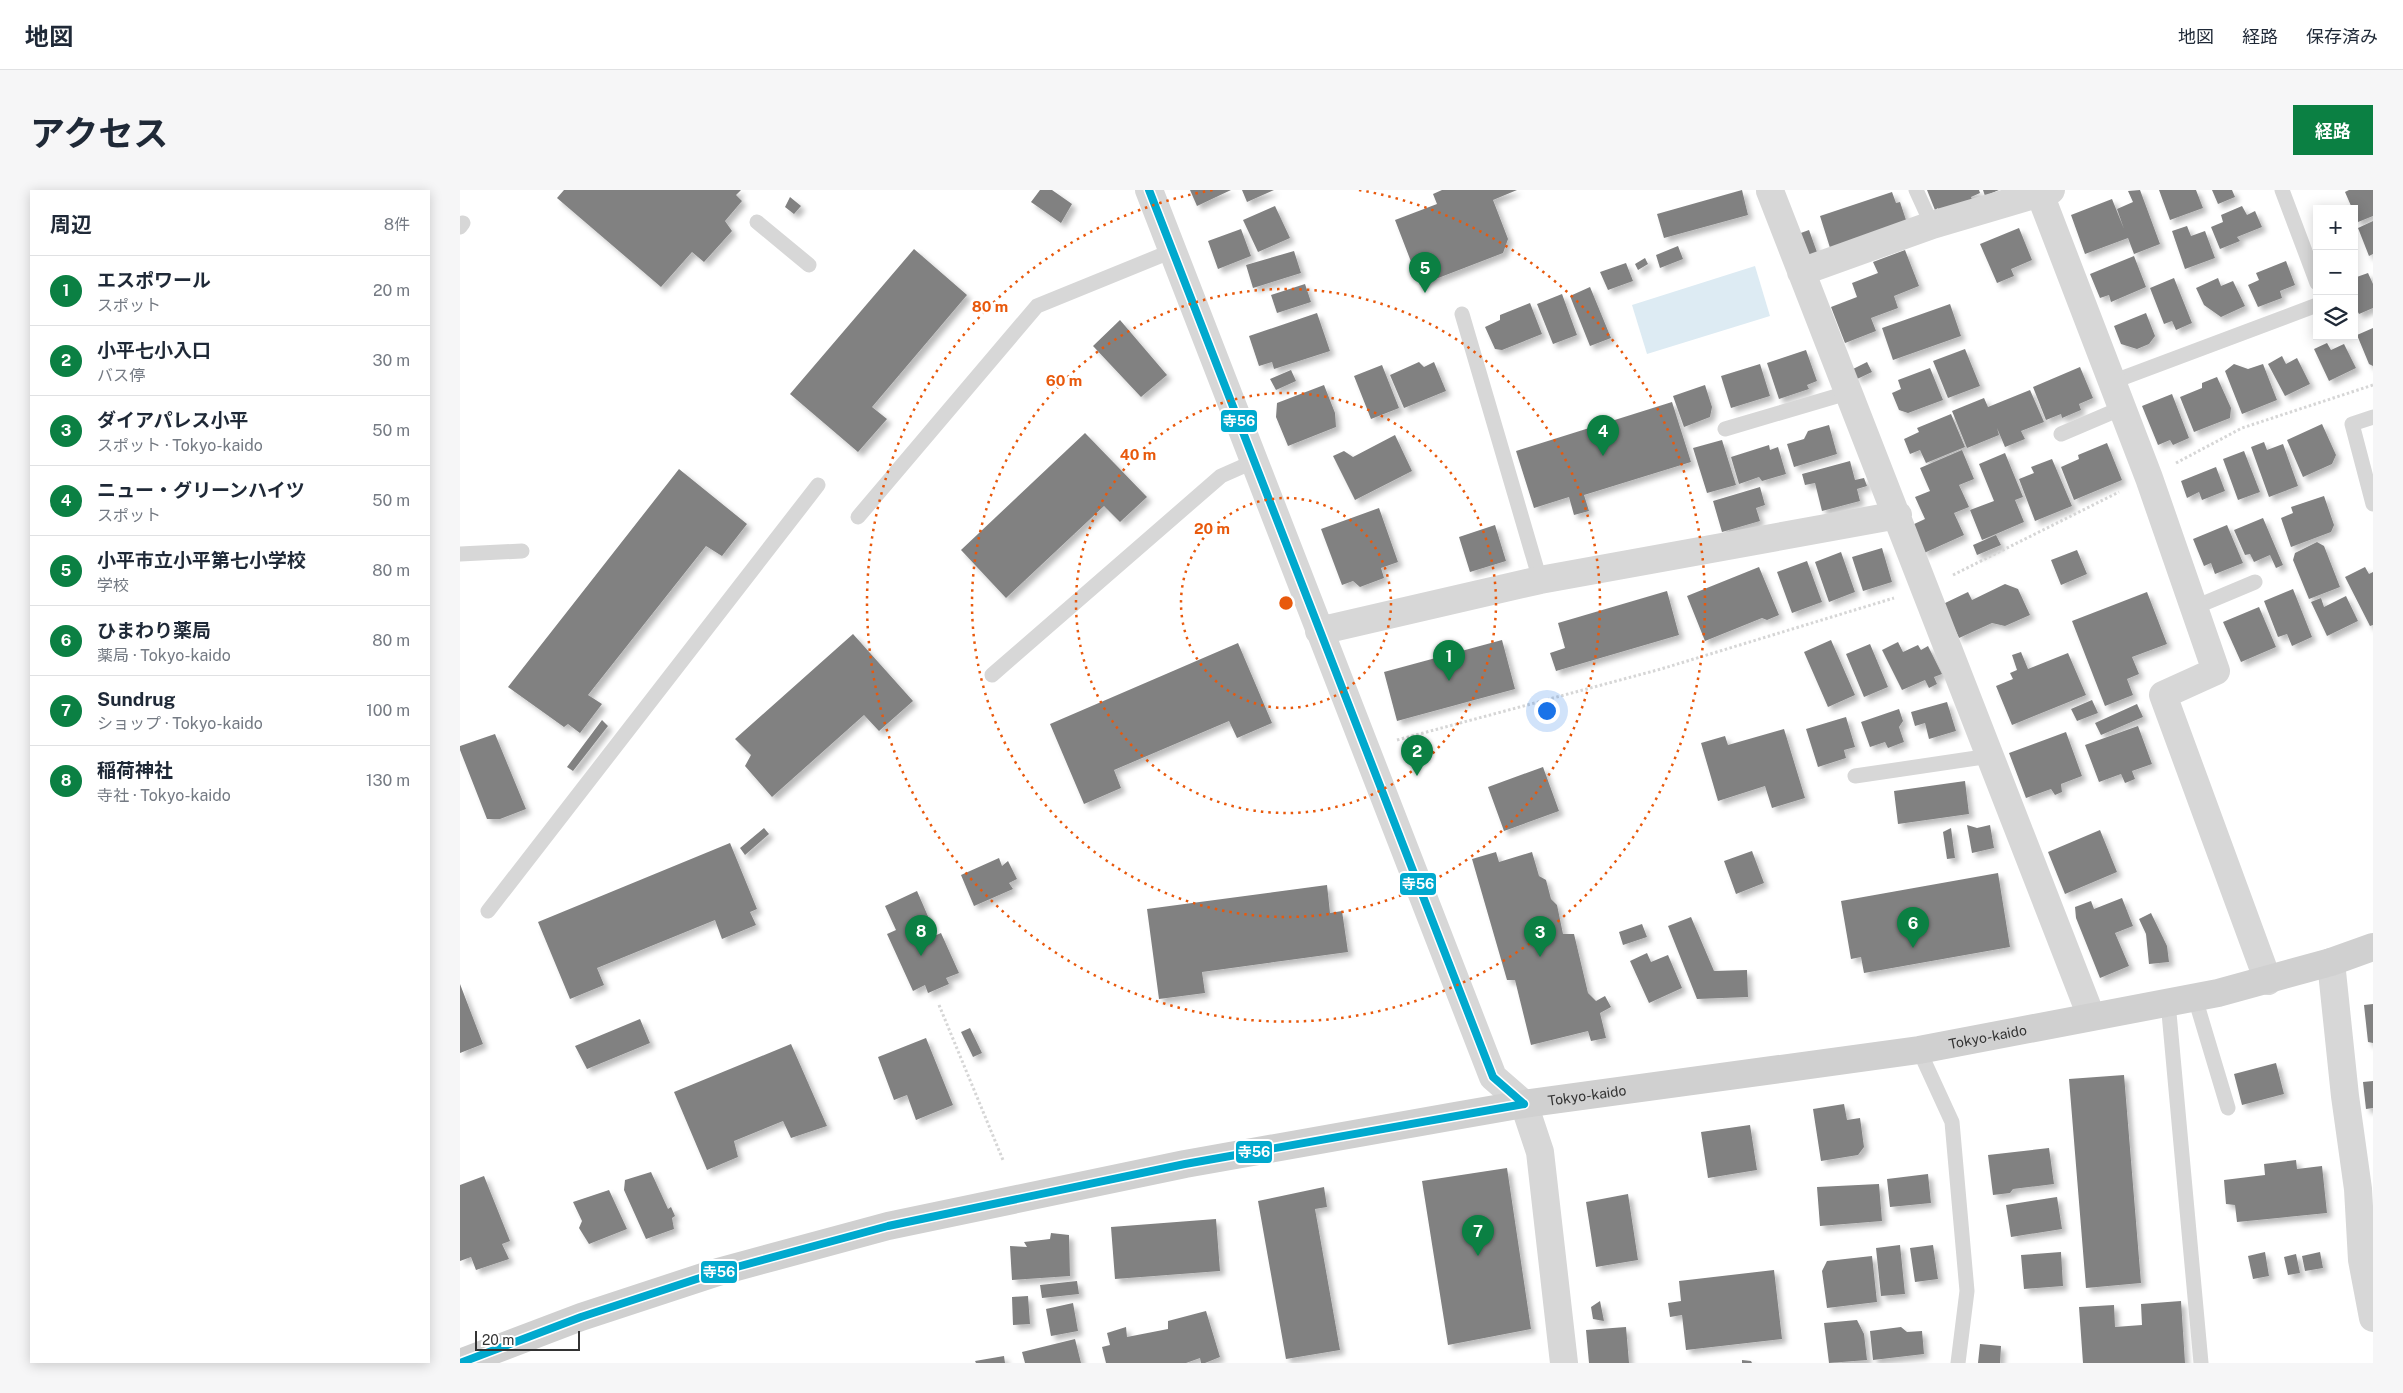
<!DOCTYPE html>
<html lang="ja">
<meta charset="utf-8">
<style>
body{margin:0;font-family:"Public Sans","Noto Sans JP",sans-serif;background:#f6f6f7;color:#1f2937}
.controls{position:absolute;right:15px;top:15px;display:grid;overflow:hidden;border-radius:0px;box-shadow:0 2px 12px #0003}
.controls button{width:45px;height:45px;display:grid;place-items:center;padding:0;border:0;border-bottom:1px solid #e0e1e3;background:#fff;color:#1f2937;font:25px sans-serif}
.scale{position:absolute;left:15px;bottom:12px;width:105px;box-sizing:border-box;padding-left:5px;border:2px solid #333;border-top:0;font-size:14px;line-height:18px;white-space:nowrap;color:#333;-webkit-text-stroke:4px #fff;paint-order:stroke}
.you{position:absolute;left:1086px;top:520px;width:18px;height:18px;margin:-12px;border:4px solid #fff;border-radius:50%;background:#1a73e8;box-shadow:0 0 0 8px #1a73e833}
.badge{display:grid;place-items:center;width:32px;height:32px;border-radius:50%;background:#0b8043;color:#fff;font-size:16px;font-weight:700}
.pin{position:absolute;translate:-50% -41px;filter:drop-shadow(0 1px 2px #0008)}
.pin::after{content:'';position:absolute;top:26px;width:18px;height:15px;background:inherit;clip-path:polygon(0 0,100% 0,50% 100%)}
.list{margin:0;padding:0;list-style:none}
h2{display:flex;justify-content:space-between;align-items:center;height:65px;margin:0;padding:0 20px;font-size:21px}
h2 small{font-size:16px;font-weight:400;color:#747a83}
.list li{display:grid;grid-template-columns:32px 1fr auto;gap:15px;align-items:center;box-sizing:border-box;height:70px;padding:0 20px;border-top:1px solid #e0e1e3}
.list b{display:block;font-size:19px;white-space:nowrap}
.list p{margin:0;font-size:16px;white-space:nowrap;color:#747a83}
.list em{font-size:16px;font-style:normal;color:#747a83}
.icon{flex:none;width:28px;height:28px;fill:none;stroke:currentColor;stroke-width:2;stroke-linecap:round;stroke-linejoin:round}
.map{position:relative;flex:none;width:1913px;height:1173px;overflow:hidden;border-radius:0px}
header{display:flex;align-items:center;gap:30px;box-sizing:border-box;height:70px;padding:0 25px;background:#fff;border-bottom:1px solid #e0e1e3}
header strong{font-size:24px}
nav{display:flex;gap:28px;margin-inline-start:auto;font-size:18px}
.intro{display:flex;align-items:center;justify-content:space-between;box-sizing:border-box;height:120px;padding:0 30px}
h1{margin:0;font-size:35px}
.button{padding:12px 22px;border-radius:0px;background:#0b8043;color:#fff;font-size:18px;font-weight:700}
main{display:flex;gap:30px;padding:0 30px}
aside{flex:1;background:#fff;border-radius:0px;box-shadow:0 2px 12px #0003}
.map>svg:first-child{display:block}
.water{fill:#ddebf3}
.building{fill:#818181;filter:url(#shadow)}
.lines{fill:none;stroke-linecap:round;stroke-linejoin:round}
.path{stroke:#d6d6d6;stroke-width:3;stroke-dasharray:2.5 2.5;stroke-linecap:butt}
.service{stroke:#d7d7d7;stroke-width:15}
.minor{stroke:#d7d7d7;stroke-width:28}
.secondary{stroke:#d0d0d0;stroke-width:28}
.bus-1-casing{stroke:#fff;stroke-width:11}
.bus-1{stroke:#00a9ce;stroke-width:8}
.ring{fill:none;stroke:#e8590c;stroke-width:2.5;stroke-dasharray:2.5 5}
.labels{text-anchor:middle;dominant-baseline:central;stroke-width:5;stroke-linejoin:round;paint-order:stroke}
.street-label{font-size:14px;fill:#333;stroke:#fff}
.centre{fill:#e8590c;stroke:#fff;stroke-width:2.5}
.ring-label{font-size:15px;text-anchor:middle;font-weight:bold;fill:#e8590c;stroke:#fff;stroke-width:5;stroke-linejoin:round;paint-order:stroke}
.line-badge{stroke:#fff;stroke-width:2}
.badge-label{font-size:14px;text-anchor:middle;font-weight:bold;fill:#fff}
</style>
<header>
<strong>地図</strong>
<nav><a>地図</a><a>経路</a><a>保存済み</a></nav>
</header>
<div class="intro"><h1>アクセス</h1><a class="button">経路</a></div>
<main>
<aside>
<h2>周辺<small>8件</small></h2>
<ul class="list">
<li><span class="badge">1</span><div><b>エスポワール</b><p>スポット</p></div><em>20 m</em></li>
<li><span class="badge">2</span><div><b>小平七小入口</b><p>バス停</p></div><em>30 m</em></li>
<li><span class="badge">3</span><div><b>ダイアパレス小平</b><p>スポット · Tokyo-kaido</p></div><em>50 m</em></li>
<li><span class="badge">4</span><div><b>ニュー・グリーンハイツ</b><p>スポット</p></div><em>50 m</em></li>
<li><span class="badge">5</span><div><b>小平市立小平第七小学校</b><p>学校</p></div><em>80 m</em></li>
<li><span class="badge">6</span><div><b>ひまわり薬局</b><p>薬局 · Tokyo-kaido</p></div><em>80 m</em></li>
<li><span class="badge">7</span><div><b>Sundrug</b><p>ショップ · Tokyo-kaido</p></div><em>100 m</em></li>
<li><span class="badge">8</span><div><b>稲荷神社</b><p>寺社 · Tokyo-kaido</p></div><em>130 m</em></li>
</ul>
</aside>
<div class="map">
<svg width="1913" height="1173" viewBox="0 0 1913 1173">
<defs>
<filter id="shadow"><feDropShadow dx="4.5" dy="4.5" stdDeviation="2.5" flood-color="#0004"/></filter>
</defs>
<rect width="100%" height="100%" fill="#fff"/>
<path class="water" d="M1295,76L1310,126L1187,164L1172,115Z"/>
<path class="building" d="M104,0H281L276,5L282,11L265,31L272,41L244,72L232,62L201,97L97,8Z
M580,0H592L612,14L601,33L571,12Z
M730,0H771L737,16Z
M782,0H814L787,12Z
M982,0H1057L1033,10L1048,49L1043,63L960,95L935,30L977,14L973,4Z
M1282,0L1288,25L1204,48L1197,24Z
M1467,0H1519L1520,3L1511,7L1513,12L1481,25L1478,18L1475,20Z
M1523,0H1539L1525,6Z
M1680,0L1700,54L1674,64L1668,48L1625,64L1611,25L1652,9L1664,39L1657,19L1673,12L1668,1Z
M1699,0H1736L1743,18L1710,30Z
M1752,0H1772L1775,7L1758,14Z
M1889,0H1913V26L1898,32L1885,2Z
M1432,2L1436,13L1440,12L1448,36L1371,61L1360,26Z
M330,7L341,16L334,24L325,17Z
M815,16L830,48L798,62L783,30Z
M1782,16L1787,25L1795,21L1802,37L1777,47L1780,51L1760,59L1751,37L1763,32L1761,25Z
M1913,31V64L1909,66L1898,38Z
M1727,36L1731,46L1745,41L1755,68L1725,79L1712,41Z
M1559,38L1572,70L1551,79L1554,86L1537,93L1520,54Z
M781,39L791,66L758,79L748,51Z
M1349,40L1358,65L1346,69L1338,44Z
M1218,56L1223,69L1200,78L1196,65Z
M454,59L507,105L412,217L427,229L398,262L330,204Z
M1445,60L1459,96L1434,106L1438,118L1411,128L1416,141L1385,153L1371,117L1397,107L1392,93L1418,83L1413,72Z
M834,61L841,83L793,98L786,75Z
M1674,66L1686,97L1651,112L1649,105L1640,108L1630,84Z
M1185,68L1188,74L1178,80L1175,74Z
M1826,71L1835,95L1820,101L1822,108L1798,117L1788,95L1799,90L1796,83Z
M1166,73L1173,91L1148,100L1140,82Z
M1908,83L1913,94V118L1899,124L1894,114V88Z
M1714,88L1732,133L1716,140L1712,131L1704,134L1690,98Z
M1758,88L1761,96L1773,91L1785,116L1761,127L1744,115L1736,98Z
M845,94L851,112L817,123L811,105Z
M1130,97L1151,148L1130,156L1110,106Z
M1102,104L1117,145L1093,154L1077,114Z
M1070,113L1082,144L1042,160L1035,159L1025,137L1040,130V125Z
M1490,114L1501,146L1433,170L1422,138Z
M857,123L870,161L814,179L812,172L799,176L789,146Z
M1686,123L1695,146L1689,154L1677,159L1661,154L1654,136Z
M660,130L707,185L681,207L633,156Z
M1913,138V176L1909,174L1897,145Z
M1867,153L1871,160L1884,154L1896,178L1869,191L1854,159Z
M1505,159L1520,196L1488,208L1473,171Z
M1346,160L1357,191L1347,195L1349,199L1319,209L1307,173Z
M1822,166L1826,174L1837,168L1850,194L1825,206L1808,174Z
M959,172L964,177L974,172L986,201L944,218L930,185Z
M1407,172L1412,182L1397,189L1393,179Z
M1300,174L1310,206L1271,218L1261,186Z
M1774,174L1788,179L1803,174L1817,210L1782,224L1765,181Z
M922,175L939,218L911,229L894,186Z
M1620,177L1633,208L1619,214L1621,220L1602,228L1601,224L1586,230L1573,197Z
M1470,178L1483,210L1448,223L1439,220L1432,203L1441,199L1438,190Z
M831,180L836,191L816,200L810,189Z
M1757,187L1771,218L1770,228L1734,242L1720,207L1742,198V193Z
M864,195L875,223L876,237L828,256L816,227L817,213Z
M1245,195L1252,217L1250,227L1224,237L1213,206Z
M1570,200L1584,232L1561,241L1565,249L1545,257L1537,238L1539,245L1507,258L1492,221L1524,208L1528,217Z
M1712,204L1729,248L1713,255L1710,250L1698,255L1682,216Z
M1212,212L1231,272L1124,305L1129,321L1114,325L1109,307L1074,318L1056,261Z
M1491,224L1505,257L1466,273L1460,260L1450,264L1444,249L1459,242L1457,238Z
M1862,234L1876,265L1872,274L1843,287L1827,250Z
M1369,235L1377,264L1334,277L1327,254L1344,249L1348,241Z
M625,243L687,307L660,332L644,316L546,408L501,360Z
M935,245L952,281L895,310L873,266L884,261L893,267Z
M1262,250L1276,295L1247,303L1233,258Z
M1804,252L1807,260L1823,254L1838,296L1809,307L1791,257Z
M1647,253L1662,290L1614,310L1601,277L1619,269L1618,265Z
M1309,255L1310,260L1318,257L1326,284L1302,291L1299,287L1279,294L1271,267Z
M1502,260L1514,289L1499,295L1509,317L1494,323L1504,345L1464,363L1452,335L1465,329L1455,307L1470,301L1460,278Z
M1784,261L1800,302L1778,310L1763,269Z
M1545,263L1563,307L1555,310L1564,332L1522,350L1510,320L1534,311L1519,274Z
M1592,269L1612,316L1575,331L1559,289L1574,283L1571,277Z
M1390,271L1395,290L1404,288L1407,296L1397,299L1400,311L1362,321L1355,293L1345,295L1342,284Z
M1756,277L1765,301L1742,310L1739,302L1727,308L1721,291Z
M219,279L287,334L262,366L246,356L128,505L142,514L120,543L108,534L104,537L48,497Z
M1300,297L1305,315L1296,318L1300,331L1262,342L1253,311Z
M1864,306L1874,335L1871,342L1831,357L1821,328L1833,323L1831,317Z
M919,318L938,372L921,378L924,388L900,397L893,391L882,395L861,339Z
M1803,328L1823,375L1816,378L1810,365L1794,372L1790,364L1785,365L1774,340Z
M1035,335L1046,371L1010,382L999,347Z
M1767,335L1783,373L1755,384L1751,373L1744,376L1733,349Z
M1536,345L1541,355L1517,365L1513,355Z
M1857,352L1864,356L1880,397L1849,409L1833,370L1835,363Z
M1422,358L1432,392L1403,401L1392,367Z
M1617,360L1627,384L1601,395L1591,370Z
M1381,362L1395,402L1369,412L1355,372Z
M1347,371L1362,412L1332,423L1317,382Z
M1299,377L1319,425L1307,430L1302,428L1245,451L1227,406Z
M1905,377L1909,384L1913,382V435L1910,436L1885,387Z
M1545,394L1558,399L1570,425L1545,436L1532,433L1499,448L1483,414L1508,402L1512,410Z
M1833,399L1852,447L1832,456L1827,444L1818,447L1804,411Z
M1207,401L1219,445L1096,481L1090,463L1105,458L1098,433Z
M1687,402L1707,454L1672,467L1679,484L1667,489L1673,505L1645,516L1612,431Z
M1886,406L1898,431L1867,446L1851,412L1861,408L1864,417Z
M1799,417L1816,457L1781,472L1763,432Z
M393,444L453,511L419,541L404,525L312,607L285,576L291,565L275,549Z
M1042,450L1055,499L937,531L924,482Z
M1371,450L1395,505L1368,517L1344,462Z
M1438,452L1443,462L1458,455L1461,460L1468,456L1482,484L1474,487L1477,494L1469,498L1465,490L1442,500L1422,460Z
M778,453L812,533L777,548L769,531L654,580L661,598L624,614L590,534Z
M1410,454L1428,497L1404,507L1386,464Z
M1561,462L1568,479L1608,463L1626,505L1552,535L1536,496L1553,489L1550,483L1557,480L1552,465Z
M1632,510L1638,523L1617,531L1611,519Z
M1487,512L1496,541L1469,549L1465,533L1455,536L1451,522Z
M1677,514L1683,527L1641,545L1635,533Z
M1439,519L1443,531L1439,537L1444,552L1428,558L1425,552L1410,557L1401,532Z
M1386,527L1395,557L1384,560L1386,568L1358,577L1346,539Z
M142,530L148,536L113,581L107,577Z
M1678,536L1692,574L1672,581L1675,589L1665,593L1661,584L1639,592L1625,555Z
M1324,539L1345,608L1312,618L1305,596L1258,611L1241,553L1265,546L1268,555Z
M1606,542L1622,586L1601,594L1602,602L1595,605L1591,599L1566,608L1549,563Z
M35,544L66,619L40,629H27L0,560V556Z
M1083,577L1099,621L1044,641L1028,597Z
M1505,591L1509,624L1438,634L1434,601Z
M1507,635L1517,638L1530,635L1534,658L1512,663Z
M304,638L309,644L285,665L280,658Z
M1491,638L1495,668L1487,669L1483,642Z
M1640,640L1657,682L1605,704L1588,662Z
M270,653L297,719L290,722L296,735L262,749L255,730L137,778L144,795L110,809L78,732Z
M1292,661L1304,693L1276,704L1264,671Z
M1036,662L1039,672L1072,662L1079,686L1086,690L1091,709L1097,715L1103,744H1114L1128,803L1136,811L1145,806L1151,817L1140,823L1146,848L1131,851L1128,841L1071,855L1055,790H1047L1012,669Z
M539,668L542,676L548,671L557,689L549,693L553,699L514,716L501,685Z
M1538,683L1550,757L1404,783L1401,767L1391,769L1381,711Z
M867,695L870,723L882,721L888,762L742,782L745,803L699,809L687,719Z
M457,701L470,731L466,734L472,747L481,743L499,783L486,788L489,794L468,803L465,795L453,801L427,744L436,740L425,716Z
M1662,708L1673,736L1655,743L1669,776L1640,788L1616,728L1615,717L1631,711L1634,719Z
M1691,723L1707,756L1709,772L1689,774L1686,744L1679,729Z
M1231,727L1254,781L1287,780L1288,807L1237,809L1208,736Z
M1182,734L1187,747L1163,755L1159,742Z
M1187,763L1191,772L1208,765L1222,798L1189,813L1170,771Z
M0,794L23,854L0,863Z
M1913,814V853L1908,852L1904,815Z
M180,829L190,853L127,879L115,856Z
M510,838L522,863L513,867L501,842Z
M466,848L493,915L456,930L447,905L434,910L418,867Z
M331,854L367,936L331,948L323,931L274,951L278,967L247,980L214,902Z
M1816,873L1824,904L1782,915L1774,884Z
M1664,885L1681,1093L1626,1098L1609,889Z
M1913,891V918L1906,919L1903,892Z
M1384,914L1387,930L1400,928L1404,957L1398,965L1361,971L1353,919Z
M1290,935L1297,980L1248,988L1241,942Z
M1589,958L1594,994L1553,999L1550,1003L1533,1005L1528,965Z
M1836,970L1837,979L1862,976L1867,1023L1777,1032L1775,1015L1766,1014L1764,990L1805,985L1804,974Z
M1047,978L1071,1139L988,1155L962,991Z
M191,982L208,1019L211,1017L215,1026L212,1028L214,1039L186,1049L164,1000L165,990Z
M1468,984L1471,1013L1430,1017L1427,989Z
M24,986L50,1051L42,1054L49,1069L16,1080L11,1067L0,1071V995Z
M1419,994L1422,1031L1360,1036L1357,997Z
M864,997L867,1017L855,1019L880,1160L826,1169L798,1011Z
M149,1000L167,1039L129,1054L119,1038L122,1031L113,1012Z
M1168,1004L1178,1070L1136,1077L1126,1012Z
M1597,1007L1602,1039L1551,1047L1546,1015Z
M756,1029L760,1081L655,1089L651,1037Z
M591,1043L609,1045L610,1086L552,1090L550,1056L567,1057L564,1052L590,1049Z
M1440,1055L1445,1104L1421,1106L1416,1058Z
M1473,1055L1478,1089L1455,1092L1450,1058Z
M1601,1062L1603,1096L1564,1099L1561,1065Z
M1805,1062L1809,1086L1793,1089L1788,1066Z
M1860,1062L1863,1078L1845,1081L1842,1066Z
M1836,1064L1840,1083L1828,1085L1824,1067Z
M1412,1066L1417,1112L1367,1118L1362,1081L1367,1071Z
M1314,1080L1322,1149L1226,1160L1222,1125L1210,1127L1208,1113L1221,1111L1219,1091Z
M617,1091L619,1104L582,1108L580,1095Z
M568,1106L570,1134L553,1135L552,1107Z
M1140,1111L1144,1131L1133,1129L1131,1117Z
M1721,1111L1725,1173H1623L1619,1117L1654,1115L1655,1137L1682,1135L1681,1114Z
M613,1113L618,1141L591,1146L586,1119Z
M746,1121L760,1167L745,1173H741L740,1168L726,1173H646L642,1157L650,1155L647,1143L666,1137L667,1147L708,1139V1131Z
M1397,1130L1404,1144L1407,1170L1369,1173L1364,1133Z
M1166,1137L1169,1173H1129L1126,1140Z
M1441,1137L1447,1142L1462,1141L1464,1164L1413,1170L1410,1141Z
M615,1149L621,1173H565L562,1162Z
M1520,1154L1541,1156L1540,1173H1518Z
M544,1166L545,1173H516L515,1171Z
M1282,1170L1291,1171L1292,1173H1282Z"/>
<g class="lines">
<path class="path" d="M1716,273L1782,238L1913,195
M1493,385L1659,302
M937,550L1201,479L1434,408
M479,815L543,970"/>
<path class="service" d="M1456,0L1472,35
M1822,0L1857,93
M297,32L349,75
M0,37L3,33
M1002,124L1080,390
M1652,192L1857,115
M1913,227L1892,234L1913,314
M1265,239L1387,203
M1601,244L1662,218
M398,327L577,116L712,61
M0,364L62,361
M1733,418L1795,392
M532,485L761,286L795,271
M1395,586L1530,566
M28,721L358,295
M1735,808L1768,918
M1708,812L1741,1173
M1459,860L1492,932L1507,1101L1498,1173"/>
<path class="minor" d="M689,0L1033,887L1064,914L1080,962L1104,1173
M1310,1C1415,277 1525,551 1631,826
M1580,4L1689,288L1756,481L1703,505L1808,791
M1341,82L1472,35L1591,0
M859,441L1080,390L1438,325
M1871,772L1885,906L1898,999L1902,1070L1913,1128"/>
<path class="secondary" id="s1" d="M0,1173L121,1127L258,1082L428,1036L725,974L995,926L1064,914L1459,860L1758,803L1871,772L1913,757"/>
<g class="bus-1-casing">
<path id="bus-1" d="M689,0L1033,887L1064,914
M0,1173L121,1127L258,1082L428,1036L725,974L1064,914"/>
</g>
<use href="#bus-1" class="bus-1"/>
</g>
<g class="ring">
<circle cx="826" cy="413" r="105"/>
<circle cx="826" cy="413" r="210"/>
<circle cx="826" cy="413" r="314"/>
<path d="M899 0A419 419 0 1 1 753 0"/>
</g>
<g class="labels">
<g class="street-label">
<text stroke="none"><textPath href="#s1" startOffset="1566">Tokyo-kaido</textPath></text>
<text stroke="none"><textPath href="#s1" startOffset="1161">Tokyo-kaido</textPath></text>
</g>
</g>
<circle cx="826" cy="413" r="8" class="centre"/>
<g class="ring-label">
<text x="530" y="122">80 m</text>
<text x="604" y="196">60 m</text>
<text x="678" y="270">40 m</text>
<text x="752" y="344">20 m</text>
</g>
<g class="line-badge">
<rect x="760" y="219" width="38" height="24" rx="5" fill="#00a9ce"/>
<rect x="939" y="682" width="38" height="24" rx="5" fill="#00a9ce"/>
<rect x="775" y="950" width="38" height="24" rx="5" fill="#00a9ce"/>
<rect x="240" y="1070" width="38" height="24" rx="5" fill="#00a9ce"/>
</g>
<g class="badge-label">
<text x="779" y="236">寺56</text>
<text x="958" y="699">寺56</text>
<text x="794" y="967">寺56</text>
<text x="259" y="1087">寺56</text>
</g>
</svg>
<div class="controls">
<button>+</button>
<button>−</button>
<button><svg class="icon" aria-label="layers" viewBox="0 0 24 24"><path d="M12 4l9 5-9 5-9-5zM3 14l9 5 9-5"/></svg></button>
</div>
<div class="scale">20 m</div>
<div class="you"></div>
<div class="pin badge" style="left:989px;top:491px">1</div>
<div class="pin badge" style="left:957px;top:586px">2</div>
<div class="pin badge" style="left:1080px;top:767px">3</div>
<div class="pin badge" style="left:1143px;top:266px">4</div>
<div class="pin badge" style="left:965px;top:103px">5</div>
<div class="pin badge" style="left:1453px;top:758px">6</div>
<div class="pin badge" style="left:1018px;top:1066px">7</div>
<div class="pin badge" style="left:461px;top:766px">8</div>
</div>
</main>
